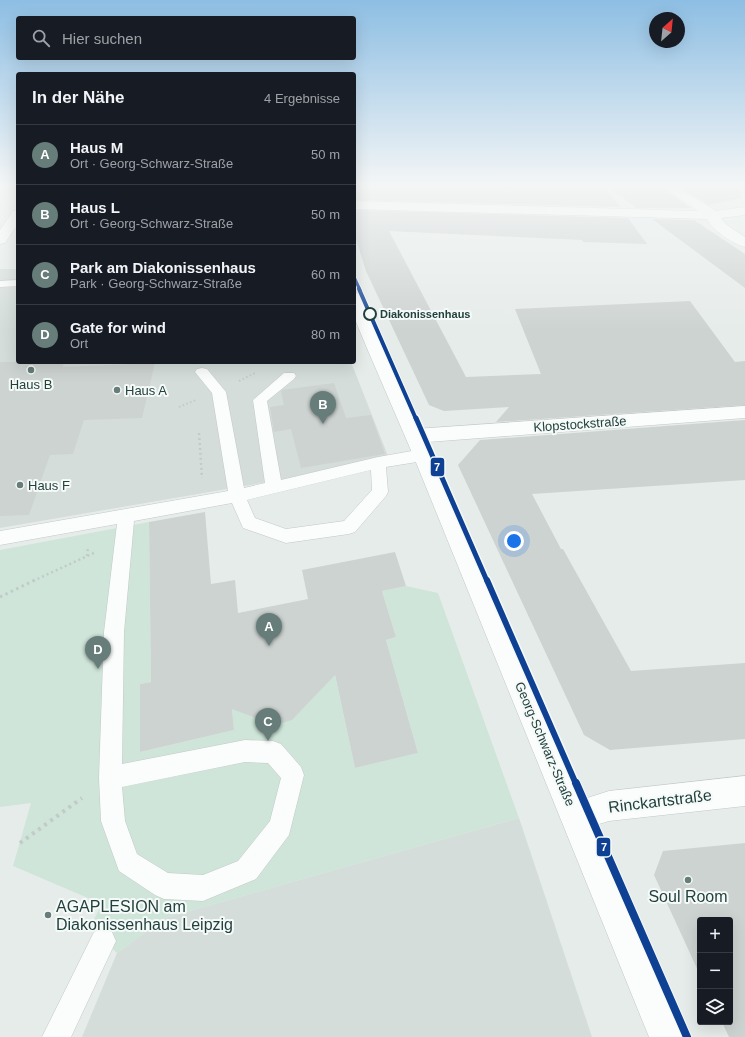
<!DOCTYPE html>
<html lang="de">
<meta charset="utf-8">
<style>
body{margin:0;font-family:Arial,sans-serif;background:#20242c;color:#f1f3f6}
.controls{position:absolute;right:12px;bottom:12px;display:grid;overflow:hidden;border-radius:4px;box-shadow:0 4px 16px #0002}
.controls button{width:36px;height:36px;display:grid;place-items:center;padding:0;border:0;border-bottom:1px solid #363941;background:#171b24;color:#f1f3f6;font:20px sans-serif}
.compass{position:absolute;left:649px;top:12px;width:36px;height:36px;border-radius:50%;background:#171b24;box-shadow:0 4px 16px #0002;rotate:27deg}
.you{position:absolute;left:514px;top:541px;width:14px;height:14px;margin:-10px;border:3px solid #fff;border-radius:50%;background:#1a73e8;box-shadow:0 0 0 6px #1a73e833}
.badge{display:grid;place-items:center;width:26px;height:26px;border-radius:50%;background:#677d7a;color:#fff;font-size:13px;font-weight:700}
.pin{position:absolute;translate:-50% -33px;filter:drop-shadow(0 1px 2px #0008)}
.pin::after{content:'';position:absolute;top:21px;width:14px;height:12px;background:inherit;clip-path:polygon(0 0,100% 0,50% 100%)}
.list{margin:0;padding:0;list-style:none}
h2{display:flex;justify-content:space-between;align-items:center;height:52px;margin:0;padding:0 16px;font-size:17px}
h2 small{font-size:13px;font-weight:400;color:#9ea1a6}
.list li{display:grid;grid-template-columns:26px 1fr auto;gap:12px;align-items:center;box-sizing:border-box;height:60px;padding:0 16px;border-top:1px solid #363941}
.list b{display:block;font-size:15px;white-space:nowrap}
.list p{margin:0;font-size:13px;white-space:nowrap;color:#9ea1a6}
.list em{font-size:13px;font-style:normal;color:#9ea1a6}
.icon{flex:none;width:22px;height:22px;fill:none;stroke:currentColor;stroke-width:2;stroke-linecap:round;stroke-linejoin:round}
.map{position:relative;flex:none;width:745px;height:1037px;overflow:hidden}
.search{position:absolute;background:#171b24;box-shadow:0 4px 16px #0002;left:16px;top:16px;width:340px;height:44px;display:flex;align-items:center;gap:10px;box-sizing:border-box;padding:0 14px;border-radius:4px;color:#9ea1a6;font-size:15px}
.panel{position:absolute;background:#171b24;box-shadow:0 4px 16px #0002;left:16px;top:72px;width:340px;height:292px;border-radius:4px}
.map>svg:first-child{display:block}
.built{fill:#d4ddda}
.green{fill:#cfe5d9}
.building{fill:#cdd3d1}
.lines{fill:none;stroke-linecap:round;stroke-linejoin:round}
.service-casing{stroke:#c3c9c7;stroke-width:1}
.minor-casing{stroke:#c3c9c7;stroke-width:1}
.tertiary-casing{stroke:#c3c9c7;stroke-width:1}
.path-far3{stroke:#c2cbca;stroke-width:2;stroke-dasharray:1.5 2.5;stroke-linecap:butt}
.path-far2{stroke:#c2cbca;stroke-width:2.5;stroke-dasharray:2 3;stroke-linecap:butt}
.path-far1{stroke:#c2cbca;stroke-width:3;stroke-dasharray:2.5 3.5;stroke-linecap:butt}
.path{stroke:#c2cbca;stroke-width:4;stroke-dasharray:3 4.5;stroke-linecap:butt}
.service{fill:#fbfcfc;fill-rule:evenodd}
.minor{fill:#fbfcfc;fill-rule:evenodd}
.tertiary{fill:#fbfcfc;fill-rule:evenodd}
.tram-1-far4-casing{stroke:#f5faf8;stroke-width:5}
.tram-1-far3-casing{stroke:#f5faf8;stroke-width:6}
.tram-1-far2-casing{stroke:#f5faf8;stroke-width:8}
.tram-1-far1-casing{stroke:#f5faf8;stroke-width:9}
.tram-1-casing{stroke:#f5faf8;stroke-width:10}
.tram-1-far4{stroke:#0e4094;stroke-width:3}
.tram-1-far3{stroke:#0e4094;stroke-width:4}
.tram-1-far2{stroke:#0e4094;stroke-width:5}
.tram-1-far1{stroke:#0e4094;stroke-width:6}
.tram-1{stroke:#0e4094;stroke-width:8}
.stop-dot{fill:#f5faf8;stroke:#22413d;stroke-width:2}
.poi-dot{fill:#677d7a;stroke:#f5faf8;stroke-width:1.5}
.labels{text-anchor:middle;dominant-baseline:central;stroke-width:4;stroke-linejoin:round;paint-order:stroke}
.far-stop-label{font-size:11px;font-weight:bold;fill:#22413d;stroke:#f5faf8;text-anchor:start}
.poi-label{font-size:13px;fill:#22413d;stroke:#f5faf8;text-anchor:start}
.street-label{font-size:13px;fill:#22413d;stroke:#f5faf8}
.near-street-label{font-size:16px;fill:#22413d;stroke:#f5faf8}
.near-poi-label{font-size:16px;fill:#22413d;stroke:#f5faf8}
.line-badge{stroke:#f5faf8;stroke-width:1.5}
.badge-label{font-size:11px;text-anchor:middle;font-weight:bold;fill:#fff}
</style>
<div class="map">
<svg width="745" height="1037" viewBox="0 0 745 1037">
<rect width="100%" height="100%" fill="#e6ecea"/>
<path class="built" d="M0,269H18V362H351L390,461L0,528Z
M519,818L592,1037H82L117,953L165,918Z"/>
<path class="green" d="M149,522L151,682L140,684V752L234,730L229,675L330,653L355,768L418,753L386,640L396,637L382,591L406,586L438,593L519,818L165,918L117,953L90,927L102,904L13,866L31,803L0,807V550Z"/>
<path class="building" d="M354,186H568L606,188L620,207L354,200Z
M607,186H660L691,208H637Z
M677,186H740L741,198L709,205Z
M354,210L628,218L647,244L583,242L582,240L389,231L466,377L541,374L515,309L690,301L735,362L745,361V405L496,422L509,407L444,411L429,405L366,271L354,233Z
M652,219L694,220L745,254V288Z
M0,362H64L63,367L155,363L142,418L84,420L73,454L50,455L29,515L0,516Z
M334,383L346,418L371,415L385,454L301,468L291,429L274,432L270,407L284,405L281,392L282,390Z
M745,420V480L532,494L561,549H563L631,671L745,663V739L610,750L584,735L458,465L480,440Z
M205,512L211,584L235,580L238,613L308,599L302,570L395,552L406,586L382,591L396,637L386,640L418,753L355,768L335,675L292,720L275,725L232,709L234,730L140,752V684L151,682L149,522Z
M745,843V1037H729L722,1022H730V920H700V975L654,875L663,851Z"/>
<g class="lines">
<g class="service-casing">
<path id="service" d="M18,280V286L0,287V281Z
M202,368L207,369L226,392L244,488L265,483L253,400L284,373H294L296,376L294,379L267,401L281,480L378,457L423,449L428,451L431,455L428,459L423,461L386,467L388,492L386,496L355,532L349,534L286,543L243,528L232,503L134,521L124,632L122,764L245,740L273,741L281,744L301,767L304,775L289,835L256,879L203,901L164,899L155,895L119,871L101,821L99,778L104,632L117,524L0,545V531L228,491L212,393L195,372L197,369ZM371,470L372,490L344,521L286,529L255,518L247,500ZM245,762L268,763L281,778L270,821L238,861L203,875L168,873L137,854L125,821L122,787Z
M103,928L112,932L116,941L71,1037H42L94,932Z"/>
</g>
<g class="minor-casing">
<path id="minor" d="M11,186H18V191L14,190Z
M661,186H675L716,211L745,207V215L721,218L727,225L745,237V247C733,244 712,230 707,219L354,209V201L698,211Z
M18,210V224L5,243L0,244V230L13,211Z
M745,406V418L415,443L408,441L405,436L408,431L415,429Z
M745,776V806L609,821L576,831L565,827L561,816L565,805L609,791Z"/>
</g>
<g class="tertiary-casing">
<path id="tertiary" d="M354,292L359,294L362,297L433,455L687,1037H649L413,455L366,346L354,317Z"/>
</g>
<path class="path-far3" d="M239,381L255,373
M179,407L196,400"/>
<path class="path-far2" d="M199,433L202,478
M87,556L88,547
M33,581L96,552"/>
<path class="path-far1" d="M0,597L35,580"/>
<path class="path" d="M20,843L82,798"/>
<use href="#service" class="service"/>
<use href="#minor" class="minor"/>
<use href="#tertiary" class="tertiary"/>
<g class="tram-1-far4-casing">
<path id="tram-1-far4" d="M354,277L360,290"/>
</g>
<g class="tram-1-far3-casing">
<path id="tram-1-far3" d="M359,289L416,419"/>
</g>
<g class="tram-1-far2-casing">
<path id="tram-1-far2" d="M416,418L487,581"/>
</g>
<g class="tram-1-far1-casing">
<path id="tram-1-far1" d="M487,580L576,784"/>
</g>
<g class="tram-1-casing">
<path id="tram-1" d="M576,783L687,1037"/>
</g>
<use href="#tram-1-far4" class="tram-1-far4"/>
<use href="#tram-1-far3" class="tram-1-far3"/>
<use href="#tram-1-far2" class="tram-1-far2"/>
<use href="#tram-1-far1" class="tram-1-far1"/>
<use href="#tram-1" class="tram-1"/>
</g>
<linearGradient id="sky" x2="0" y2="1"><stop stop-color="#8dbee3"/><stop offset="0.56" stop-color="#f4f6f6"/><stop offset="1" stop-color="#f4f6f6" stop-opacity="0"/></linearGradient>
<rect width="745" height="331" fill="url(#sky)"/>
<circle class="stop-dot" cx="370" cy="314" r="6"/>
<g class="poi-dot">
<circle cx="31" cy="370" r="4"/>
<circle cx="117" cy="390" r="4"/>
<circle cx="20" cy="485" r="4"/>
<circle cx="688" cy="880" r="4"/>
<circle cx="48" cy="915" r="4"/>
</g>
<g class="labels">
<g class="far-stop-label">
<text x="380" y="314">Diakonissenhaus</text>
</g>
<g class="poi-label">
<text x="31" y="384" text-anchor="middle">Haus B</text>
<text x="125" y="390">Haus A</text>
<text x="28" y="485">Haus F</text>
</g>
<g class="street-label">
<text transform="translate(580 424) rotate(-4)">Klopstockstraße</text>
<text transform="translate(545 744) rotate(67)">Georg-Schwarz-Straße</text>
</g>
<g class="near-street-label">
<text transform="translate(660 801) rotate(-7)">Rinckartstraße</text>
</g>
<g class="near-poi-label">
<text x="688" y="896">Soul Room</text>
<text x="56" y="906" text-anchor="start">AGAPLESION am<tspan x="56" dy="18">Diakonissenhaus Leipzig</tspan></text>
</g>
</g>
<g class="line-badge">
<rect x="430" y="457" width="15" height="20" rx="4" fill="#0e4094"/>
<rect x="596" y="837" width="15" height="20" rx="4" fill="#0e4094"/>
</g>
<g class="badge-label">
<text x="437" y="471">7</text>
<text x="604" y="851">7</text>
</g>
</svg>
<div class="controls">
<button>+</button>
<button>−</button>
<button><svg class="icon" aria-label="layers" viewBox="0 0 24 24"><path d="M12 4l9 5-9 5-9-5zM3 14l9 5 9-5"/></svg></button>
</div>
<svg class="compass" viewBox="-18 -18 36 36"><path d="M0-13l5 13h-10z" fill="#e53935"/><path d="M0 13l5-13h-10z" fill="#9ea1a6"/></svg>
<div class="you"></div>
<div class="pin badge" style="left:269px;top:646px">A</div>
<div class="pin badge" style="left:323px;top:424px">B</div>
<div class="pin badge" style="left:268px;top:741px">C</div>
<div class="pin badge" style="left:98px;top:669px">D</div>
<div class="search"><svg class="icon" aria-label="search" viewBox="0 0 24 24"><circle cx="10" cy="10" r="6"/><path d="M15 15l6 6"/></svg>Hier suchen</div>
<section class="panel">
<h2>In der Nähe<small>4 Ergebnisse</small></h2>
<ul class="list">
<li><span class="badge">A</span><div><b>Haus M</b><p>Ort · Georg-Schwarz-Straße</p></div><em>50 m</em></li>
<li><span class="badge">B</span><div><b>Haus L</b><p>Ort · Georg-Schwarz-Straße</p></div><em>50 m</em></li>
<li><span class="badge">C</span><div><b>Park am Diakonissenhaus</b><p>Park · Georg-Schwarz-Straße</p></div><em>60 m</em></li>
<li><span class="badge">D</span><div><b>Gate for wind</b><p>Ort</p></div><em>80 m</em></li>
</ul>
</section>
</div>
